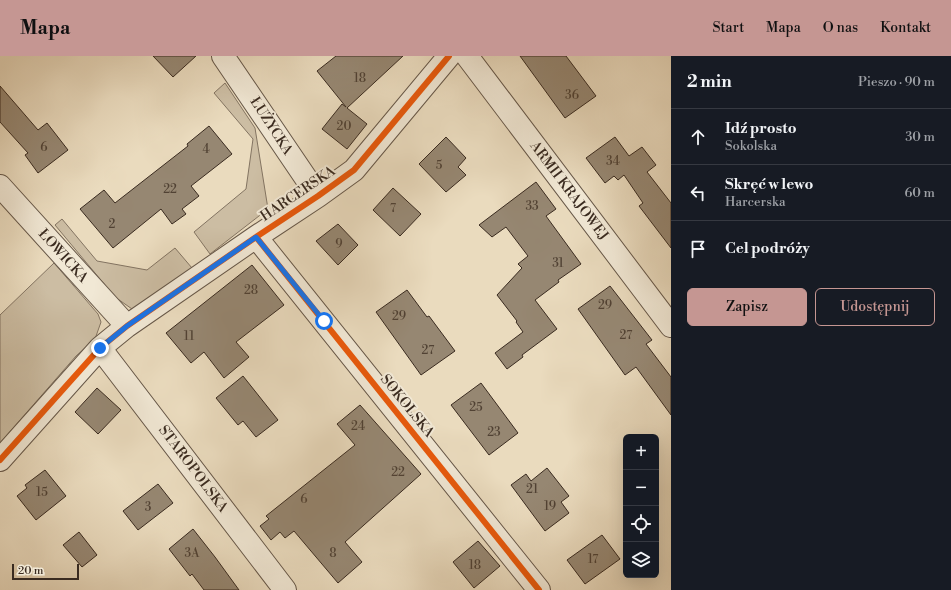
<!DOCTYPE html>
<html lang="pl">
<meta charset="utf-8">
<style>
body{margin:0;font-family:"Libre Bodoni",serif;background:#242831;color:#f1f3f6}
.controls{position:absolute;right:12px;bottom:12px;display:grid;overflow:hidden;border-radius:6px;box-shadow:0 4px 16px #0002}
.controls button{width:36px;height:36px;display:grid;place-items:center;padding:0;border:0;border-bottom:1px solid #363941;background:#171b24;color:#f1f3f6;font:20px sans-serif}
.scale{position:absolute;left:12px;bottom:10px;width:67px;box-sizing:border-box;padding-left:4px;border:2px solid #3a2b20;border-top:0;font-size:11px;line-height:14px;white-space:nowrap;color:#3a2b20;-webkit-text-stroke:3px #f1e8d5;paint-order:stroke}
.stop{position:absolute;width:12px;height:12px;margin:-9px;border:3px solid #1a73e8;border-radius:50%;background:#fff}
.stop.end{background:#1a73e8;border-color:#fff;box-shadow:0 1px 4px #0008}
.list{margin:0;padding:0;list-style:none}
h2{display:flex;justify-content:space-between;align-items:center;height:52px;margin:0;padding:0 16px;font-size:17px}
h2 small{font-size:13px;font-weight:400;color:#9ea1a6}
.list li{display:grid;grid-template-columns:26px 1fr auto;gap:12px;align-items:center;box-sizing:border-box;height:56px;padding:0 16px;border-top:1px solid #363941}
.list b{display:block;font-size:15px;white-space:nowrap}
.list p{margin:0;font-size:13px;white-space:nowrap;color:#9ea1a6}
.list em{font-size:13px;font-style:normal;color:#9ea1a6}
.actions{display:flex;gap:8px;padding:12px 16px}
.actions a{flex:1;padding:9px 0;border:1px solid #c59692;border-radius:6px;text-align:center;font-size:14px;color:#c59692}
.actions .main{background:#c59692;color:#111}
.icon{flex:none;width:22px;height:22px;fill:none;stroke:currentColor;stroke-width:2;stroke-linecap:round;stroke-linejoin:round}
.map{position:relative;flex:none;width:671px;height:534px;overflow:hidden}
header{display:flex;align-items:center;gap:24px;box-sizing:border-box;height:56px;padding:0 20px;background:#c59692;color:#111}
header strong{font-size:19px}
nav{display:flex;gap:22px;margin-inline-start:auto;font-size:14px}
main{display:flex}
aside{flex:1;background:#171b24}
.map>svg:first-child{display:block}
.green{fill:#ccbda3;stroke:#837462}
.building{fill:#968772;stroke:#3a2b20}
.lines{fill:none;stroke-linecap:round;stroke-linejoin:round}
.minor-casing{stroke:#665748;stroke-width:24}
.minor{stroke:#f1e8d5;stroke-width:22}
.cycleway-casing{stroke:#f1e8d5;stroke-width:8}
.cycleway{stroke:#e8590c;stroke-width:6}
.route{stroke:#1a73e8;stroke-width:5}
.labels{text-anchor:middle;dominant-baseline:central;stroke-width:4;stroke-linejoin:round;paint-order:stroke}
.number-label{font-size:12px;fill:#514234}
.street-label{font-size:14px;fill:#3a2b20;stroke:#f1e8d5}
</style>
<header>
<strong>Mapa</strong>
<nav><a>Start</a><a>Mapa</a><a>O nas</a><a>Kontakt</a></nav>
</header>
<main>
<div class="map">
<svg width="671" height="534" viewBox="0 0 671 534">
<rect width="100%" height="100%" fill="#eadbbe"/>
<filter id="stains"><feTurbulence type="fractalNoise" baseFrequency=".005" numOctaves="4"/><feColorMatrix values="0 0 0 0 .2 0 0 0 0 .09 0 0 0 0 .02 0 0 0 .5 -.17"/></filter>
<radialGradient id="worn" r=".72"><stop offset=".6" stop-color="#630" stop-opacity="0"/><stop offset="1" stop-color="#630" stop-opacity=".3"/></radialGradient>
<path class="green" d="M225,27L255,72L268,153L210,198L194,176L246,133L253,83L214,37Z
M62,163L97,205L147,214L175,192L192,212L138,252L132,253L115,241L55,169Z
M54,207L98,258L101,266L95,283L76,300L0,387V259Z"/>
<path class="building" d="M153,0H196L173,21Z
M336,0H403L347,52L367,68L347,93L322,73L342,48L346,51L317,15Z
M520,0H566L596,40L565,62Z
M0,30L38,74L47,67L68,94L38,117L25,99L28,97L0,66Z
M209,70L232,98L191,130L199,140L182,153L186,158L172,168L161,153L113,192L80,153L104,134L115,147L188,90L187,88Z
M446,81L466,102L458,111L466,119L446,136L419,108Z
M615,81L629,100L642,91L656,109L647,116L671,147V192L639,150L643,147L624,119L618,124L614,120L605,127L586,102Z
M536,126L556,153L546,160L581,208L558,224L559,226L535,244L557,273L522,299L523,301L507,313L495,297L523,276L516,266L517,265L497,239L522,212L518,208L528,200L506,171L492,181L479,169Z
M393,132L421,158L400,180L373,154Z
M338,168L358,189L338,209L316,185Z
M252,209L284,249L236,286L249,301L224,322L204,296L191,307L166,277Z
M610,230L652,284L646,288L671,321V359L636,311L625,319L578,253Z
M407,234L427,261L429,260L455,295L421,319L376,256Z
M243,320L278,364L256,381L243,365L238,369L216,342Z
M481,327L518,377L489,399L451,349Z
M97,332L121,354L98,378L75,356Z
M360,349L421,418L345,486L362,506L338,527L294,475L285,482L280,476L271,484L260,470L269,463L266,460L355,389L337,368Z
M547,412L569,440L561,446L569,457L545,475L511,429L526,418L531,425Z
M45,414L66,440L36,464L17,440L27,432L25,429Z
M158,428L173,447L138,474L123,455Z
M193,473L215,501L239,534H204L192,518L190,520L169,493Z
M79,476L97,499L82,511L63,489Z
M602,479L620,503L585,528L567,504Z
M478,485L500,510L474,532L453,506Z"/>
<g class="lines">
<g class="minor-casing">
<path id="minor" d="M223,0L318,140
M467,0L671,270
M0,130L127,270
M256,181L539,534
M100,292L285,534
M0,404L100,292L127,270L256,181L318,140L354,114L449,0"/>
</g>
<use href="#minor" class="minor"/>
<g class="cycleway-casing">
<path id="cycleway" d="M256,181L539,534
M0,404L100,292L127,270L256,181L318,140L354,114L449,0"/>
</g>
<use href="#cycleway" class="cycleway"/>
</g>
<g class="lines">
<path class="route" d="M100,292L127,270L256,181L324,265"/>
</g>
<g class="labels">
<g class="number-label">
<text x="360" y="22">18</text>
<text x="572" y="39">36</text>
<text x="344" y="70">20</text>
<text x="44" y="91">6</text>
<text x="206" y="93">4</text>
<text x="613" y="105">34</text>
<text x="439" y="109">5</text>
<text x="170" y="133">22</text>
<text x="532" y="150">33</text>
<text x="393" y="152">7</text>
<text x="112" y="168">2</text>
<text x="339" y="188">9</text>
<text x="558" y="207">31</text>
<text x="251" y="234">28</text>
<text x="605" y="249">29</text>
<text x="399" y="260">29</text>
<text x="626" y="279">27</text>
<text x="189" y="280">11</text>
<text x="428" y="294">27</text>
<text x="476" y="351">25</text>
<text x="358" y="370">24</text>
<text x="494" y="376">23</text>
<text x="398" y="416">22</text>
<text x="532" y="433">21</text>
<text x="42" y="436">15</text>
<text x="304" y="443">6</text>
<text x="550" y="450">19</text>
<text x="148" y="451">3</text>
<text x="192" y="497">3A</text>
<text x="333" y="497">8</text>
<text x="593" y="503">17</text>
<text x="475" y="509">18</text>
</g>
<g class="street-label">
<text transform="translate(271 70) rotate(57)">ŁUŻYCKA</text>
<text transform="translate(569 135) rotate(53)">ARMII KRAJOWEJ</text>
<text transform="translate(298 138) rotate(-34)">HARCERSKA</text>
<text transform="translate(63 200) rotate(48)">ŁOWICKA</text>
<text transform="translate(407 350) rotate(51)">SOKOLSKA</text>
<text transform="translate(193 413) rotate(53)">STAROPOLSKA</text>
</g>
</g>
<rect width="100%" height="100%" filter="url(#stains)"/>
<rect width="100%" height="100%" fill="url(#worn)"/>
</svg>
<div class="controls">
<button>+</button>
<button>−</button>
<button><svg class="icon" aria-label="locate" viewBox="0 0 24 24"><circle cx="12" cy="12" r="6"/><path d="M12 2v4M12 18v4M2 12h4M18 12h4"/></svg></button>
<button><svg class="icon" aria-label="layers" viewBox="0 0 24 24"><path d="M12 4l9 5-9 5-9-5zM3 14l9 5 9-5"/></svg></button>
</div>
<div class="scale">20 m</div>
<div class="stop" style="left:324px;top:265px"></div>
<div class="stop end" style="left:100px;top:292px"></div>
</div>
<aside>
<h2>2 min<small>Pieszo · 90 m</small></h2>
<ul class="list">
<li><svg class="icon" aria-label="ahead" viewBox="0 0 24 24"><path d="M12 20V5M6 11l6-6 6 6"/></svg><div><b>Idź prosto</b><p>Sokolska</p></div><em>30 m</em></li>
<li><svg class="icon" aria-label="left" viewBox="0 0 24 24"><path d="M17 20v-9H6M10 6l-5 5 5 5"/></svg><div><b>Skręć w lewo</b><p>Harcerska</p></div><em>60 m</em></li>
<li><svg class="icon" aria-label="arrive" viewBox="0 0 24 24"><path d="M6 21V4h12l-3 4 3 4H6"/></svg><div><b>Cel podróży</b></div></li>
</ul>
<div class="actions"><a class="main">Zapisz</a><a>Udostępnij</a></div>
</aside>
</main>
